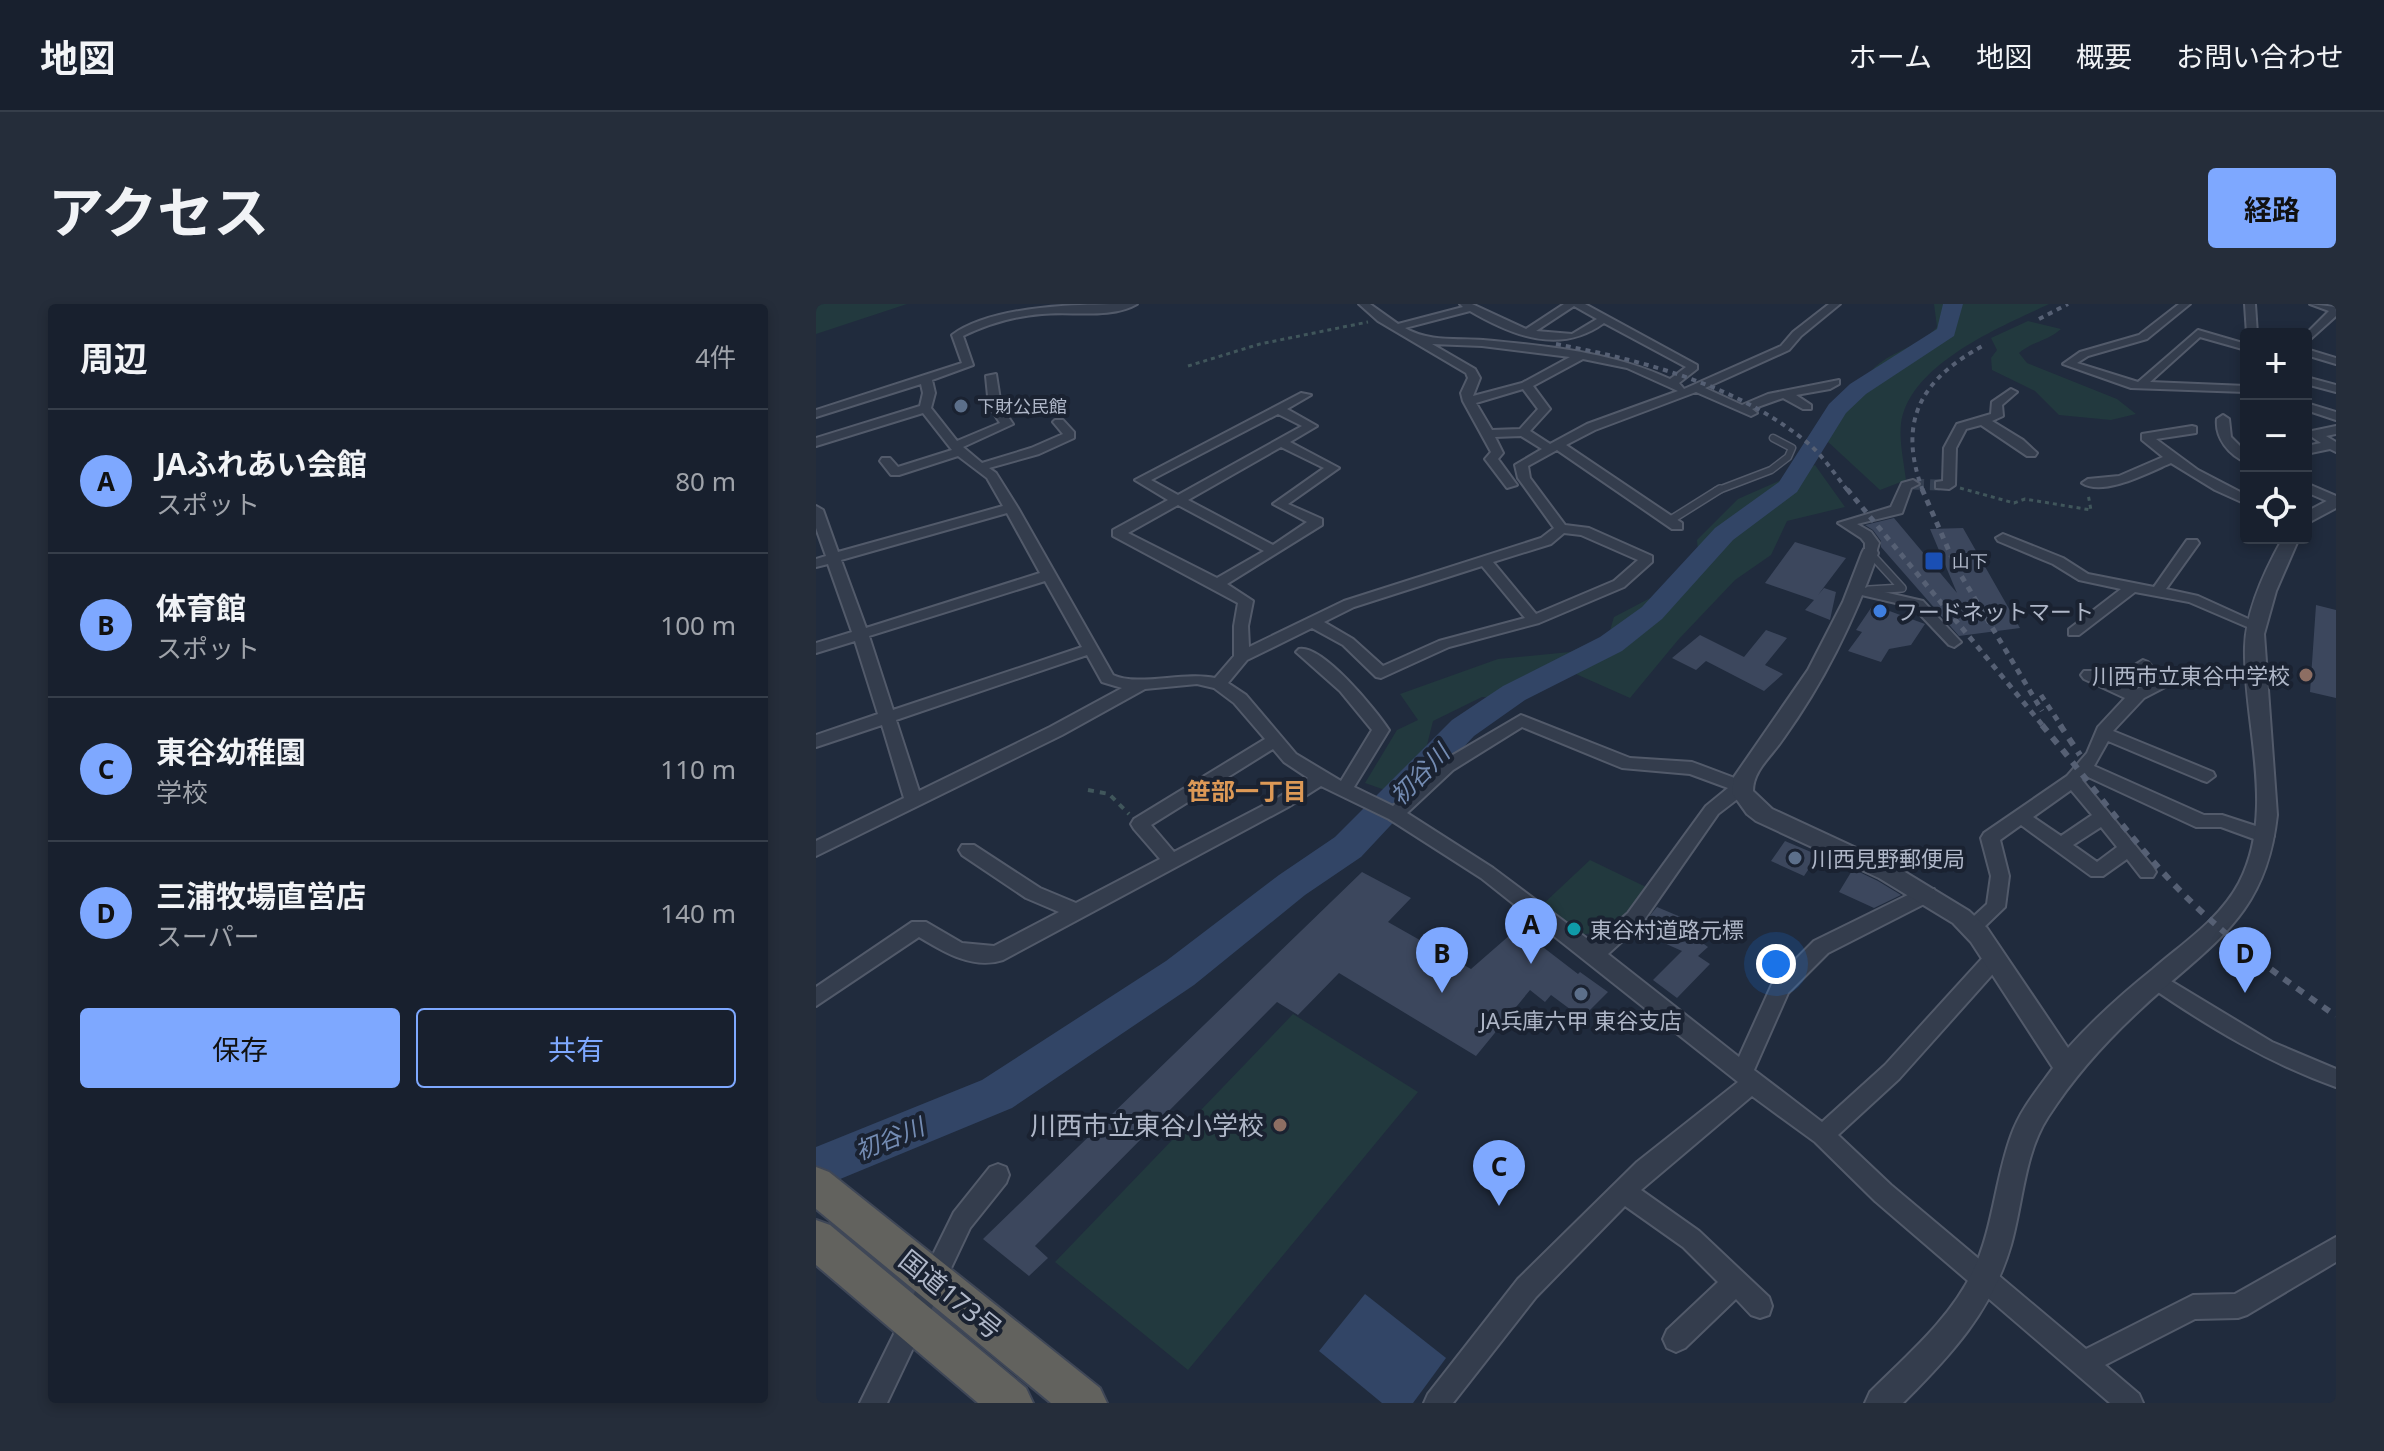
<!DOCTYPE html>
<html lang="ja">
<meta charset="utf-8">
<style>
body{margin:0;font-family:"Noto Sans","Noto Sans JP",sans-serif;background:#252d3a;color:#f1f3f6}
.controls{position:absolute;right:24px;top:24px;display:grid;overflow:hidden;border-radius:8px;box-shadow:0 4px 12px #0003}
.controls button{width:72px;height:72px;display:grid;place-items:center;padding:0;border:0;border-bottom:2px solid #363e4a;background:#18202e;color:#f1f3f6;font:40px sans-serif}
.you{position:absolute;left:960px;top:660px;width:28px;height:28px;margin:-20px;border:6px solid #fff;border-radius:50%;background:#1a73e8;box-shadow:0 0 0 12px #1a73e833}
.badge{display:grid;place-items:center;width:52px;height:52px;border-radius:50%;background:#7ea8ff;color:#111;font-size:26px;font-weight:700}
.pin{position:absolute;translate:-50% -66px;filter:drop-shadow(0 2px 4px #0008)}
.pin::after{content:'';position:absolute;top:42px;width:28px;height:24px;background:inherit;clip-path:polygon(0 0,100% 0,50% 100%)}
.list{margin:0;padding:0;list-style:none}
h2{display:flex;justify-content:space-between;align-items:center;height:104px;margin:0;padding:0 32px;font-size:34px}
h2 small{font-size:26px;font-weight:400;color:#9fa3aa}
.list li{display:grid;grid-template-columns:52px 1fr auto;gap:24px;align-items:center;box-sizing:border-box;height:144px;padding:0 32px;border-top:2px solid #363e4a}
.list b{display:block;font-size:30px;white-space:nowrap}
.list p{margin:0;font-size:26px;white-space:nowrap;color:#9fa3aa}
.list em{font-size:26px;font-style:normal;color:#9fa3aa}
.actions{display:flex;gap:16px;padding:24px 32px}
.actions a{flex:1;padding:18px 0;border:2px solid #7ea8ff;border-radius:8px;text-align:center;font-size:28px;color:#7ea8ff}
.actions .main{background:#7ea8ff;color:#111}
.icon{flex:none;width:44px;height:44px;fill:none;stroke:currentColor;stroke-width:2;stroke-linecap:round;stroke-linejoin:round}
.map{position:relative;flex:none;width:1520px;height:1099px;overflow:hidden;border-radius:8px}
header{display:flex;align-items:center;gap:48px;box-sizing:border-box;height:112px;padding:0 40px;background:#18202e;border-bottom:2px solid #363e4a}
header strong{font-size:38px}
nav{display:flex;gap:44px;margin-inline-start:auto;font-size:28px}
.intro{display:flex;align-items:center;justify-content:space-between;box-sizing:border-box;height:192px;padding:0 48px}
h1{margin:0;font-size:56px}
.button{padding:20px 36px;border-radius:8px;background:#7ea8ff;color:#111;font-size:28px;font-weight:700}
main{display:flex;gap:48px;padding:0 48px}
aside{flex:1;background:#18202e;border-radius:8px;box-shadow:0 4px 12px #0003}
.map>svg:first-child{display:block}
.green{fill:#22393e}
.water{fill:#324566}
.lines{fill:none;stroke-linecap:round;stroke-linejoin:round}
.river{fill:#324566;fill-rule:evenodd}
.building{fill:#3c475d}
.minor-tunnel{stroke:#354052;stroke-width:11;stroke-dasharray:11 6;stroke-linecap:butt}
.service-far1-casing{stroke:#525a6a;stroke-width:9}
.service-casing{stroke:#525a6a;stroke-width:10}
.minor-casing{stroke:#525a6a;stroke-width:4}
.tertiary-casing{stroke:#525a6a;stroke-width:4}
.trunk-casing{stroke:#3f4757;stroke-width:4}
.path-far1{stroke:#40565b;stroke-width:3;stroke-dasharray:4 4;stroke-linecap:butt}
.path{stroke:#40565b;stroke-width:4;stroke-dasharray:6 6;stroke-linecap:butt}
.service-far1{stroke:#343d4d;stroke-width:6}
.service{stroke:#343d4d;stroke-width:7}
.minor{fill:#343d4d;fill-rule:evenodd}
.tertiary{fill:#343d4d;fill-rule:evenodd}
.trunk{fill:#62625e;fill-rule:evenodd}
.rail-far2{stroke:#566074;stroke-width:4;stroke-dasharray:5 5;stroke-linecap:butt}
.rail-far1{stroke:#566074;stroke-width:5;stroke-dasharray:6 6;stroke-linecap:butt}
.rail{stroke:#566074;stroke-width:6;stroke-dasharray:8 8;stroke-linecap:butt}
.service-dot{fill:#5c6f8a;stroke:#1a2231;stroke-width:3}
.transit-dot{fill:#1a4fb4;stroke:#1a2231;stroke-width:3}
.shop-dot{fill:#3f7fe0;stroke:#1a2231;stroke-width:3}
.education-dot{fill:#8d6e63;stroke:#1a2231;stroke-width:3}
.culture-dot{fill:#0f9aa8;stroke:#1a2231;stroke-width:3}
.labels{text-anchor:middle;dominant-baseline:central;stroke-width:8;stroke-linejoin:round;paint-order:stroke}
.far-poi-label{font-size:18px;fill:#afb7c8;stroke:#1a2231;text-anchor:start}
.poi-label{font-size:22px;fill:#afb7c8;stroke:#1a2231;text-anchor:start}
.water-label{font-size:24px;font-style:italic;fill:#748cb3;stroke:#1a2231}
.neighbourhood-label{font-size:24px;font-weight:bold;fill:#dd9956;stroke:#1a2231}
.near-poi-label{font-size:26px;fill:#afb7c8;stroke:#1a2231;text-anchor:end}
.near-street-label{font-size:26px;fill:#afb7c8;stroke:#1a2231}
</style>
<header>
<strong>地図</strong>
<nav><a>ホーム</a><a>地図</a><a>概要</a><a>お問い合わせ</a></nav>
</header>
<div class="intro"><h1>アクセス</h1><a class="button">経路</a></div>
<main>
<aside>
<h2>周辺<small>4件</small></h2>
<ul class="list">
<li><span class="badge">A</span><div><b>JAふれあい会館</b><p>スポット</p></div><em>80 m</em></li>
<li><span class="badge">B</span><div><b>体育館</b><p>スポット</p></div><em>100 m</em></li>
<li><span class="badge">C</span><div><b>東谷幼稚園</b><p>学校</p></div><em>110 m</em></li>
<li><span class="badge">D</span><div><b>三浦牧場直営店</b><p>スーパー</p></div><em>140 m</em></li>
</ul>
<div class="actions"><a class="main">保存</a><a>共有</a></div>
</aside>
<div class="map">
<svg width="1520" height="1099" viewBox="0 0 1520 1099">
<rect width="100%" height="100%" fill="#202b3d"/>
<path class="green" d="M0,0H91L0,30Z
M1118,0H1233C1185,23 1093,60 1085,120C1083,137 1088,159 1090,176L1064,186L1011,137C1023,120 1047,74 1059,63C1078,46 1104,42 1121,23Z
M1212,17L1245,25C1232,37 1217,37 1203,49L1211,59L1301,95L1320,110L1295,116L1243,111L1219,87L1176,66L1175,54L1181,46L1175,34Z
M999,161L1029,203L971,217L955,251L919,276L862,336L814,394L760,370L702,395L666,393L617,417L610,445L572,487L549,479L581,426L602,416L584,390L682,355L754,348L793,330L798,313L884,268L881,236L922,195Z
M774,556L830,583L797,626L763,631L725,602Z
M477,710L602,788L372,1066L239,958Z"/>
<path class="water" d="M549,990L630,1054L597,1099H566L503,1047Z"/>
<g class="lines">
<path class="river" d="M1127,0H1147L1138,32L1050,90L1030,109L981,188L917,236L846,315L806,347L709,396L658,432L545,553L489,591L378,681L196,804L0,885V843L166,776L350,657L463,571L519,533L636,416L687,382L784,333L826,303L899,224L963,178L1013,100L1034,80L1121,25Z"/>
</g>
<path class="building" d="M1078,214L1141,289L1114,225L1147,224L1204,324L1143,332L1065,243V237L1057,226L1049,221Z
M979,238L1030,254L1002,291L1008,284L1020,288L1014,316L989,306L998,296L949,279Z
M1057,301L1109,320L1095,341L1073,345L1065,358L1032,347L1046,328L1040,326Z
M1500,301L1520,306V394L1494,388Z
M950,326L971,334L949,361L967,370L948,387L890,357L880,366L856,354L884,331L928,353Z
M969,537L1002,551L988,572L955,557Z
M1037,565L1062,577L1085,591L1058,604L1023,588Z
M546,568L595,594L572,618L655,665L702,624L762,670L764,668L792,688L766,714L735,691L729,698L714,686L660,752L523,669L482,711L461,698L219,942L232,954L213,972L167,935Z
M841,603L879,619L873,629L892,643L882,652L894,660L861,694L837,676L866,647L821,627Z"/>
<g class="lines">
<path class="minor-tunnel" d="M1097,180L1124,181"/>
<g class="service-far1-casing">
<path id="service-far1" d="M900,187L955,166L972,153L976,144L957,134"/>
</g>
<g class="service-casing">
<path id="service" d="M853,217L904,185
M1053,286L1086,284L1054,249"/>
</g>
<g class="minor-casing">
<path id="minor" d="M321,0C296,15 255,7 226,10C199,12 172,20 147,32L157,61L116,76L119,89L115,104L141,137L184,119L173,102L170,72L180,70L185,102L197,120L147,143L166,159L215,144L247,130L237,118L239,116H247L258,128V134L223,150L173,164L180,169L202,204L297,371C322,383 368,367 399,374L418,352V322L422,299L297,232V226L352,196L319,176L485,89L495,91L471,105L501,122L474,138L523,164L472,200L506,215V221L411,280L437,297L432,322L433,343L528,297L725,234L738,224L702,174L699,161L726,145L705,132L679,133L687,149L682,155L701,181L691,184L669,155L675,148L647,97L645,89L652,74L650,69L562,17L543,0H554L582,20L647,3L644,0H656L710,25L748,0H769L881,61V65L863,79L868,85L965,42L977,28L1013,0H1024L985,32L973,46L889,84L926,101L952,90L1023,76V80L1014,85L980,91L995,101V105H987L967,94L936,105L941,109L935,112L880,88L779,126L750,141L866,219V225H856L741,146L712,162L714,174L749,221L773,224L836,252V258L808,283L723,319L633,343L565,374L560,373L527,341L496,324L431,356L412,379L430,391L480,450L525,477L556,426L524,387L480,348L483,345C506,340 560,406 573,426L538,483L577,502L625,458L705,411L814,454L876,458L932,479L935,483L932,487L902,510L826,619L792,650L923,753L957,678L998,637L1104,585H1118L1120,590L1118,595L1012,649L972,689L938,766L1006,818L1069,761L1170,650L1177,648L1184,650L1187,656L1184,662L1083,775L1022,831L1075,881L1270,1045L1377,991L1419,990L1520,933V958L1431,1011L1422,1014L1379,1015L1289,1061L1323,1090L1327,1099H1294L1059,897L999,838L936,792L825,886L883,927L953,993L956,1002L953,1011L944,1014L935,1011L920,995L869,1044L860,1048L851,1044L847,1035L851,1026L902,978L867,943L809,902L720,993L637,1099H608L612,1090L702,975L821,858L922,778L665,574L573,515L505,482L472,503L187,656C157,666 128,648 103,633L0,702V683L96,618H110L146,639L178,642L243,608L210,594L146,551L143,546L146,541H158L224,584L260,599L344,555L318,525L315,520L318,515L449,435L418,399L398,384L381,380L329,385L246,431L0,552V537L88,494L66,421L0,443V431L62,410L39,337L0,349V339L36,328L12,260L0,263V255L10,252L0,224V202L7,206L22,248L187,202L171,174L142,152L83,171H75L64,157L66,154H74L82,163L136,146L107,109L0,142V134L104,102L107,89L105,80L0,113V106L146,59L136,31C178,0 269,0 321,0ZM758,2L781,15L756,30L720,27ZM654,7C697,32 744,51 788,19L870,63L854,75C795,48 732,42 667,36C640,34 613,38 589,24ZM616,40L666,42L754,53L706,79L657,92L664,74L659,65ZM767,55L811,64L862,87L771,120L734,140L714,127L734,105L717,82ZM707,85L722,105L704,125L676,126L660,99ZM462,110L486,122L362,191L335,176ZM465,143L508,164L457,200L491,218L457,241L372,196ZM362,201L448,247L401,274L312,229ZM191,209L224,269L50,324L25,256ZM748,229L765,231L822,256L798,277L720,310L677,258L735,240ZM666,262L709,314L623,337L567,362L537,335L508,318L538,303ZM229,277L266,343L77,406L53,332ZM271,351L286,378L306,384L234,423L103,487L80,416ZM706,423L806,464L874,470L912,484L890,502L812,609L777,639L677,564L591,509L637,466ZM457,445L468,458L492,474L460,495L358,548L335,521Z
M1363,0H1374L1331,35L1272,52L1261,59L1322,78L1382,26L1430,40V46L1384,33L1334,78L1430,82V88L1315,84L1247,60L1264,48L1323,31Z
M1429,0H1439L1441,30H1431Z
M1494,0L1520,3V12L1490,39V30L1513,7Z
M1490,45L1520,54V60L1490,51Z
M1490,73L1520,81V88L1490,80Z
M1195,85L1201,88L1186,101L1187,112L1176,117L1207,136L1221,149L1219,152H1211L1165,121L1150,125L1140,144L1139,181L1133,185L1120,184V178L1127,177L1128,144L1141,120L1175,110L1176,98Z
M1490,99L1520,108V116L1490,106Z
M1407,111L1413,115L1415,133L1430,148V158C1413,151 1399,134 1401,115Z
M1376,122L1380,123V129L1340,135L1382,166L1430,191V200L1399,186L1355,159C1334,168 1287,193 1266,179L1272,175L1303,172L1347,153L1326,136V130Z
M1520,122V130L1510,132L1520,138V148L1514,145L1490,150V142L1505,139L1496,133V127Z
M1097,176L1103,180L1095,184L1086,209L1041,220L1055,228L1063,239L1059,252H1049V239L1045,234L1022,219L1075,203L1086,179Z
M1490,179L1520,192V201L1490,188Z
M1187,230L1247,254L1272,270L1338,283L1371,236H1381L1383,239L1350,285L1382,292L1448,322L1441,327L1436,325L1373,298L1319,288L1263,331H1253V325L1305,285L1263,276L1237,260L1182,237L1180,234Z
M1042,282L1107,297L1145,338L1138,343L1133,341L1097,303L1037,289V283Z
M1327,356L1332,358L1353,381L1328,394L1297,427L1397,468L1399,472L1391,478L1385,476L1292,437L1278,462L1388,511H1406L1455,527L1458,532L1455,537L1449,539L1405,523H1380L1270,472L1266,476L1337,563L1340,568L1337,573H1325L1311,555L1287,572H1275L1205,521L1184,536L1193,572L1189,603L1163,628H1149L1146,623L1171,600L1175,572L1165,534L1168,529L1251,472L1271,449L1282,423L1309,394L1268,375L1265,371L1268,367H1278L1318,386L1335,379L1319,361ZM1255,486L1276,511L1245,532L1217,513ZM1285,523L1301,543L1281,558L1257,541Z
M1340,668L1456,738L1520,765V783C1452,759 1393,723 1333,682L1330,676L1333,670Z
M182,860L190,863L193,871L190,879L154,924L71,1099H44L138,908L174,863Z"/>
</g>
<g class="tertiary-casing">
<path id="tertiary" d="M1520,192V204L1490,220V208Z
M1467,234H1483L1460,287L1448,330L1461,511C1450,613 1396,639 1327,703C1291,736 1259,771 1232,813C1208,850 1207,899 1195,941C1176,1007 1135,1051 1087,1099H1049L1054,1088C1091,1051 1134,1015 1157,967C1177,925 1179,876 1195,832C1204,806 1221,786 1237,764L1155,638L1137,619L1063,574L940,517L931,510L916,489L918,473L992,366L1027,298L1046,249L1048,245H1060L1062,249C1039,315 1008,378 967,435C956,452 937,466 937,487L956,505L1079,562L1153,607L1171,624L1252,744C1278,715 1307,689 1337,665C1367,639 1404,615 1423,579C1461,506 1427,419 1429,343C1430,306 1449,266 1467,234Z"/>
</g>
<g class="trunk-casing">
<path id="trunk" d="M0,863L13,868L284,1084L291,1099H235L0,905Z
M0,916L14,921L210,1084L217,1099H162L0,961Z"/>
</g>
<path class="path-far1" d="M372,62L444,40L552,18
M1144,184L1198,199L1209,195L1275,206L1272,190"/>
<path class="path" d="M272,486L293,490L313,510"/>
<use href="#service-far1" class="service-far1"/>
<use href="#service" class="service"/>
<use href="#minor" class="minor"/>
<use href="#tertiary" class="tertiary"/>
<use href="#trunk" class="trunk"/>
<path class="rail-far2" d="M1223,15L1252,0
M740,40C829,57 922,81 993,140C1008,153 1020,172 1032,187
M1107,187C1080,116 1106,74 1170,40"/>
<path class="rail-far1" d="M1031,185L1228,423
M1106,185L1140,263L1226,407
M1225,391L1246,423"/>
<path class="rail" d="M1226,421C1280,485 1327,554 1389,611C1430,649 1475,680 1520,712
M1244,421L1264,451"/>
</g>
<g class="service-dot">
<circle cx="145" cy="102" r="8"/>
<circle cx="979" cy="554" r="8"/>
<circle cx="765" cy="690" r="8"/>
</g>
<rect class="transit-dot" x="1108" y="247" width="20" height="20" rx="4"/>
<circle class="shop-dot" cx="1064" cy="307" r="8"/>
<g class="education-dot">
<circle cx="1490" cy="371" r="8"/>
<circle cx="464" cy="821" r="8"/>
</g>
<circle class="culture-dot" cx="758" cy="625" r="8"/>
<g class="labels">
<g class="far-poi-label">
<text x="161" y="102">下財公民館</text>
<text x="1136" y="257">山下</text>
</g>
<g class="poi-label">
<text x="1080" y="307">フードネットマート</text>
<text x="1474" y="371" text-anchor="end">川西市立東谷中学校</text>
<text x="995" y="554">川西見野郵便局</text>
<text x="774" y="625">東谷村道路元標</text>
<text x="765" y="716" text-anchor="middle">JA兵庫六甲 東谷支店</text>
</g>
<g class="water-label">
<text transform="translate(603 470) rotate(-46)">初谷川</text>
<text transform="translate(73 834) rotate(-22)">初谷川</text>
</g>
<g class="neighbourhood-label">
<text x="431" y="486">笹部一丁目</text>
</g>
<g class="near-poi-label">
<text x="448" y="821">川西市立東谷小学校</text>
</g>
<g class="near-street-label">
<text transform="translate(135 990) rotate(39)">国道173号</text>
</g>
</g>
</svg>
<div class="controls">
<button>+</button>
<button>−</button>
<button><svg class="icon" aria-label="locate" viewBox="0 0 24 24"><circle cx="12" cy="12" r="6"/><path d="M12 2v4M12 18v4M2 12h4M18 12h4"/></svg></button>
</div>
<div class="you"></div>
<div class="pin badge" style="left:715px;top:660px">A</div>
<div class="pin badge" style="left:626px;top:689px">B</div>
<div class="pin badge" style="left:683px;top:902px">C</div>
<div class="pin badge" style="left:1429px;top:689px">D</div>
</div>
</main>
